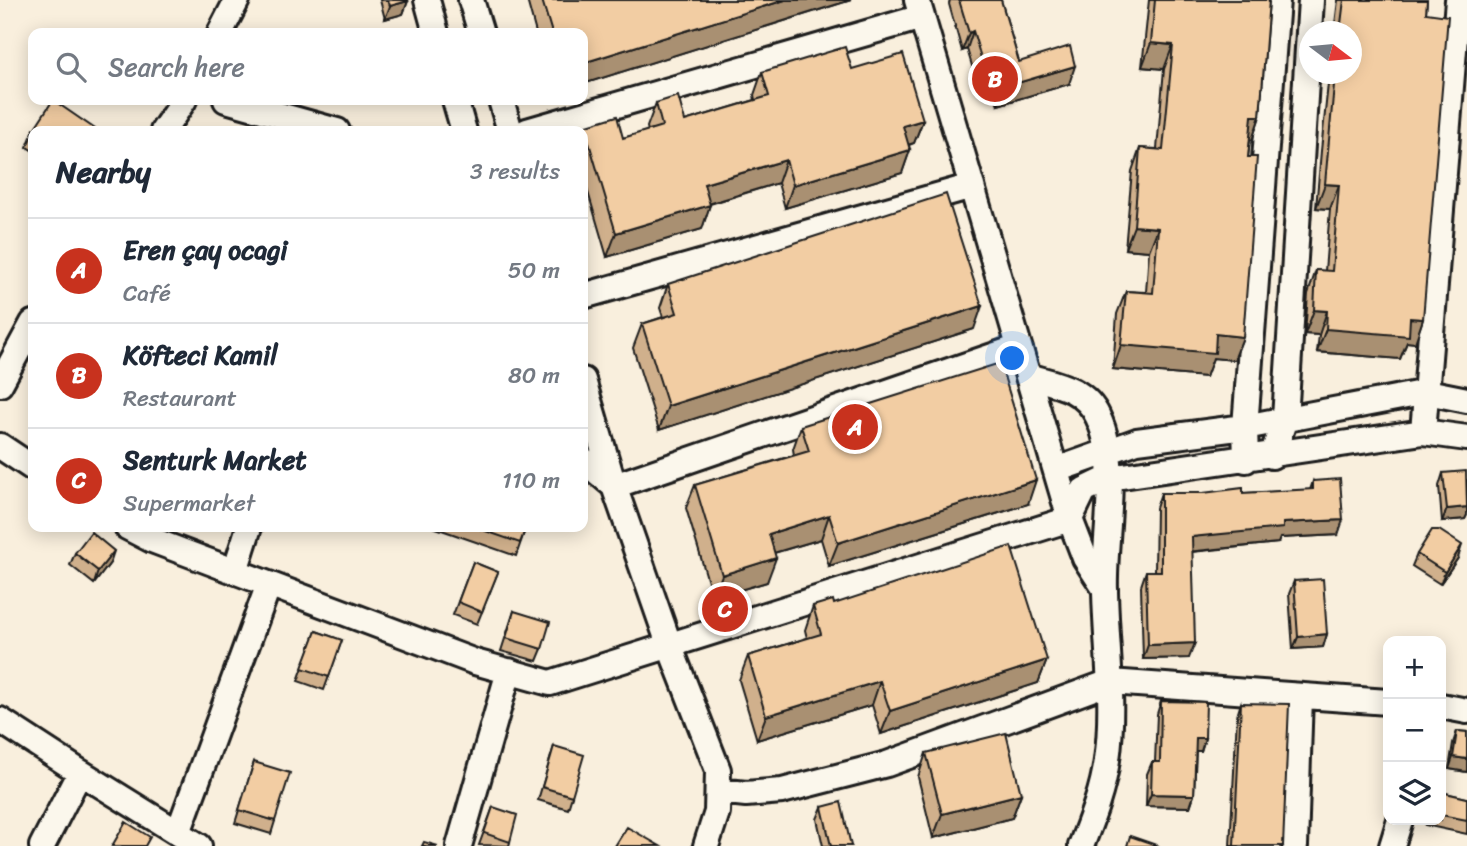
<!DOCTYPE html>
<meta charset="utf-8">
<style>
body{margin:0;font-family:Sriracha,sans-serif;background:#f6f6f7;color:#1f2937}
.controls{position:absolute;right:21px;bottom:21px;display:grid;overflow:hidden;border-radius:14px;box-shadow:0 4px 18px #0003}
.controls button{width:63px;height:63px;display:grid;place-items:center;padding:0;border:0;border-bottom:2px solid #e0e1e3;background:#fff;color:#1f2937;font:35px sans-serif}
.compass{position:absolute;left:1299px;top:21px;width:63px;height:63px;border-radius:50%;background:#fff;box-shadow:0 4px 18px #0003;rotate:106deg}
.you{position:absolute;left:1013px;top:359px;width:24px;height:24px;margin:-18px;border:5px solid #fff;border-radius:50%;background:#1a73e8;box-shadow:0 0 0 10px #1a73e833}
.badge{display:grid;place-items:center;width:46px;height:46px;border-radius:50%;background:#c8321e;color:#fff;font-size:23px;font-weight:700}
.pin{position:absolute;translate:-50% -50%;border:4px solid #fff;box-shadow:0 2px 7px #0006}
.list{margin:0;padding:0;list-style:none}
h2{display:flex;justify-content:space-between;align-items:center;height:91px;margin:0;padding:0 28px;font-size:30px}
h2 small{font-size:23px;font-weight:400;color:#747a83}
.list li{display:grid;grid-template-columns:46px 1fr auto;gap:21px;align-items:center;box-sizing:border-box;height:105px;padding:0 28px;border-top:2px solid #e0e1e3}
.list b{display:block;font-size:26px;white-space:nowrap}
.list p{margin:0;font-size:23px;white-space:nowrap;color:#747a83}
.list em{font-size:23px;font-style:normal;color:#747a83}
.icon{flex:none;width:38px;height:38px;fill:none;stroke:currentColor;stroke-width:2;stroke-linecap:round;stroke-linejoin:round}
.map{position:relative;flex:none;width:1467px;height:846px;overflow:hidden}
.search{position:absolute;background:#fff;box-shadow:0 4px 18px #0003;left:28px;top:28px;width:560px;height:77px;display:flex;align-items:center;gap:18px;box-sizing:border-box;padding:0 24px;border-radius:14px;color:#747a83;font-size:26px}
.panel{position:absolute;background:#fff;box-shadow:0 4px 18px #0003;left:28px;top:126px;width:560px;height:406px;border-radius:14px}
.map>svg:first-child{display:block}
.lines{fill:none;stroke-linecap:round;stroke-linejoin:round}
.minor-casing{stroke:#1c1c1c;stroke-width:30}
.minor{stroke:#fbf7ec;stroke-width:24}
.wall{fill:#d0b08c;stroke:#1c1c1c;stroke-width:2}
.shaded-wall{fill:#a99072;stroke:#1c1c1c;stroke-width:2}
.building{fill:#f2cda3;stroke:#1c1c1c;stroke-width:2}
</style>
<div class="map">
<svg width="1467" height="846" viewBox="0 0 1467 846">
<rect width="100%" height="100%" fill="#f9efdd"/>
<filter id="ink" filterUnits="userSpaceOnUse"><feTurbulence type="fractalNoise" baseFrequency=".0143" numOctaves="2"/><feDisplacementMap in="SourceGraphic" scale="14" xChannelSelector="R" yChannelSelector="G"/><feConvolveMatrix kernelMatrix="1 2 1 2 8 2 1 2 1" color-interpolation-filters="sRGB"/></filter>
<g filter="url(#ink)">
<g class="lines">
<g class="minor-casing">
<path id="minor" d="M427,0L436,33
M471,0L481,33
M917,0L1070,519L1085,558L1105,589
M220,33L237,0
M226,100L337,131
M455,100L464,131
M501,100L510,131
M163,131L184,100
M527,131L922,17
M583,296L972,186
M1028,376C1056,384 1085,388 1098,417C1121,465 1103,539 1105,591C1106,647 1115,704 1107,760C1103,790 1092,818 1081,846
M583,380L614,486L670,647L718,770L717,812L706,846
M0,384L33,323
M1423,432L1458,0
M0,446L33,468
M1272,456L1285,419L1311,0
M583,460L614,486
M1246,460L1245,427L1277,0
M1056,470L1137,441L1245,427L1427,392L1467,400
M614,486L1019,347
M127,527L152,540L475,662L550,683L1070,519L1084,490L1109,478L1423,432L1467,438
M235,571L249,527
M1441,706L1467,711
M0,720L80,772
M719,791L746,794L782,791L887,764L1110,682L1388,702
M178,833L269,584
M42,846L80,772L199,846
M459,846L509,671
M1295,846L1300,696
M1392,846L1400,820"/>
</g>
<use href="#minor" class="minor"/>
</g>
<path class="wall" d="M380,0H407L408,1L403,14L385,19Z
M527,0H851L583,84V33H536Z
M950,0H1001L1019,62L1069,84L998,105L991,82L978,86L967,49L962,51L949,4Z
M1149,0H1269L1260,116L1252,140H1250L1248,157L1243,337L1234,360L1213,358L1206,377L1113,369L1117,314L1126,291L1146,292L1149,251L1125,249L1132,171L1140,148L1157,149L1164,69L1142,67Z
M1338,0H1427L1426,13L1423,319L1415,343L1407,342L1400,359L1317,352L1319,335L1305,334L1308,294L1316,270L1325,271L1330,209L1316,208L1321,151L1329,74H1352V32H1334Z
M852,69L923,120L914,143L909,145L910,150L902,173L785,208L778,183L710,204L702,229L607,257L583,175V131H582L584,126L623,138L648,131L647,127L656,103L685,121L755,100L754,95L762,72Z
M34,129L98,131H33V151L27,147Z
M668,284L974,329L659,430L633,348L642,324L663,317L660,308Z
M801,426L1028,504L829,566L821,539L774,553L767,582L713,598L686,508L695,485L794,455L793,449Z
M1443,473L1467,480V515L1465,519L1442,521L1439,486Z
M1313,481L1338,535L1280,538L1278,543L1192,552L1189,658L1143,659L1141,586L1146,571H1155L1156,508L1161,493H1243L1310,490Z
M433,527H526L516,556Z
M75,553L110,563L94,584L70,565Z
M1417,554L1458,558L1440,584L1412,566Z
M473,562L498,572L477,624L453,615Z
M1294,581L1327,634L1323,647L1293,649L1289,594Z
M834,604L1047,660L1038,683L881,734L872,705L757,740L739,680L748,656L807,638L805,630L813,606Z
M514,611L542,649L537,661L501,651Z
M316,631L342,640L324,690L298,681Z
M1161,701L1205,738L1201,751H1196L1194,795L1190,807L1146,806L1147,774L1152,762H1155L1157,714Z
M1241,703L1283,846H1230L1237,716Z
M1457,731L1467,732V772L1449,769L1453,743Z
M554,746L572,796L568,809L538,800Z
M926,753L1021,794L1012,818L933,838L918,777Z
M254,762L275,821L271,834L235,823Z
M1441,792L1467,798V834L1425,825L1426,820H1441Z
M493,807L510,842L509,846L479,845Z
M822,807L851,846H823L817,819Z"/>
<path class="shaded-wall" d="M785,0H851L583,84V63Z
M408,1L403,14L385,19L390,6Z
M973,31L967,49L962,51L969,33Z
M1151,43L1173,45L1164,69L1142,67Z
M997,64L991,82L978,86L984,68Z
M1075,66L1069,84L998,105L1004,87Z
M1252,116H1260L1252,140L1243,139Z
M923,120L914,143L894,149L903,126Z
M910,150L902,173L785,208L793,185Z
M786,160L778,183L695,208L704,184Z
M1325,184L1339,185L1330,209L1316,208Z
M710,205L702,229L607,257L616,233Z
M1134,226L1158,228L1149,251L1125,249Z
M982,306L974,329L659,430L668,406Z
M1314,310L1327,311L1319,335L1305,334Z
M1410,318L1423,319L1415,343L1407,342L1400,359L1317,352L1326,329Z
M1216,334L1243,337L1234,360L1213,358L1206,377L1113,369L1121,345Z
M1036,480L1028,504L829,566L838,543Z
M1467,507V515L1465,519L1442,521L1447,509Z
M829,515L821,539L760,557L769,534Z
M1343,520L1338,535L1280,538L1278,543L1186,552L1192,537L1283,523Z
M1462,545L1458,558L1440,584L1445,572Z
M114,551L110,563L94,584L98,571Z
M776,558L767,582L713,598L722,575Z
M1327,634L1323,647L1293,649L1298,637Z
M1195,643L1189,658L1143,659L1148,645Z
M1047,660L1038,683L881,734L890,711Z
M880,681L872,705L757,740L766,716Z
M1196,738H1205L1201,751H1191Z
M1453,757L1467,759V772L1449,769Z
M1021,794L1012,818L933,838L942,814Z
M1151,794L1194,795L1190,807L1146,806Z"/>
<path class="building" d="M388,0H407L408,1L390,6Z
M542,0H785L583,63V33H552Z
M959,0H1001L1019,62L1070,46L1075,66L1004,87L997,64L984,68L973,31L969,33Z
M1155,0H1269L1260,116H1252L1248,157H1257L1243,337L1216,334L1215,353L1121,345L1126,291L1153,293L1158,228L1134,226L1140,148L1163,150L1173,45L1151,43Z
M1344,0H1427L1426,13L1448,16L1423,319L1410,318L1409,336L1326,329L1327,311L1314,310L1316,270L1332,271L1339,185L1325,184L1335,74H1352V32H1340Z
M845,47L852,69L903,54L923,120L903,126L910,150L793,185L786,160L704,184L710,205L616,233L584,126L617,116L623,138L662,126L656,103L678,96L685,121L769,96L762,72Z
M53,100L98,131H38L34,129Z
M946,194L982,306L668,406L642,324L677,313L668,284Z
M1000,363L1036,480L838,543L829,515L769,534L776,558L722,575L695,485L809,451L801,426Z
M1466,471L1467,507L1447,509L1443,473Z
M1340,479L1343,520L1283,523V528L1192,537L1195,643L1148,645L1146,571H1161V493H1203L1243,488V493L1313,489V481Z
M474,527H526L520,543Z
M1432,530H1439L1462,545L1445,572L1417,554Z
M91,532L114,551L98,571L75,553Z
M1011,546L1047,660L890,711L880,681L766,716L748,656L821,634L813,606L833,600L834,604Z
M473,562L498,572L482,612L458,602Z
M1323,579L1327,634L1298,637L1294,581Z
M514,611L550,622L542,649L506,638Z
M316,631L342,640L329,677L302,668Z
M1161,701L1206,702L1205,738H1196L1194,795L1151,794L1152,762H1160Z
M1241,703L1289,704L1283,846H1234Z
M1457,731L1467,732V759L1453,757Z
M1006,733L1021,794L942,814L926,753Z
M554,746L584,755L572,796L542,787Z
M254,762L290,773L275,821L239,810Z
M1441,792L1467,798V820L1441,815Z
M841,802L851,846H831L822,807Z
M493,807L517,815L510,842L484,833Z
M126,822L150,837L145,846H112Z
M627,827L660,846H615Z
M1130,836L1159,846H1127Z
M424,842L438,846H422Z"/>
</g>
</svg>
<div class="controls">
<button>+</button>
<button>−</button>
<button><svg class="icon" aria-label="layers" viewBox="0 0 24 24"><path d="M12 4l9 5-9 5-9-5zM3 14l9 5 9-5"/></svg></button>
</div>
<svg class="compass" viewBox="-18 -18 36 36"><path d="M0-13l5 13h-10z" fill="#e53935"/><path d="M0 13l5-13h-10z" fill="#747a83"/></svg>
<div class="you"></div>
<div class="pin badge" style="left:855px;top:427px">A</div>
<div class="pin badge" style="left:995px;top:79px">B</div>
<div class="pin badge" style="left:725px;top:609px">C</div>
<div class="search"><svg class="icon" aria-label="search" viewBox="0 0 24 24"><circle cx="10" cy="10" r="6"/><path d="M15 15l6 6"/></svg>Search here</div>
<section class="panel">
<h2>Nearby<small>3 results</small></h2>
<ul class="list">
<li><span class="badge">A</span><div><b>Eren çay ocagi</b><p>Café</p></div><em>50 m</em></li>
<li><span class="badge">B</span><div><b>Köfteci Kamil</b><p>Restaurant</p></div><em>80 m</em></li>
<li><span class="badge">C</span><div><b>Senturk Market</b><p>Supermarket</p></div><em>110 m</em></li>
</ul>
</section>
</div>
